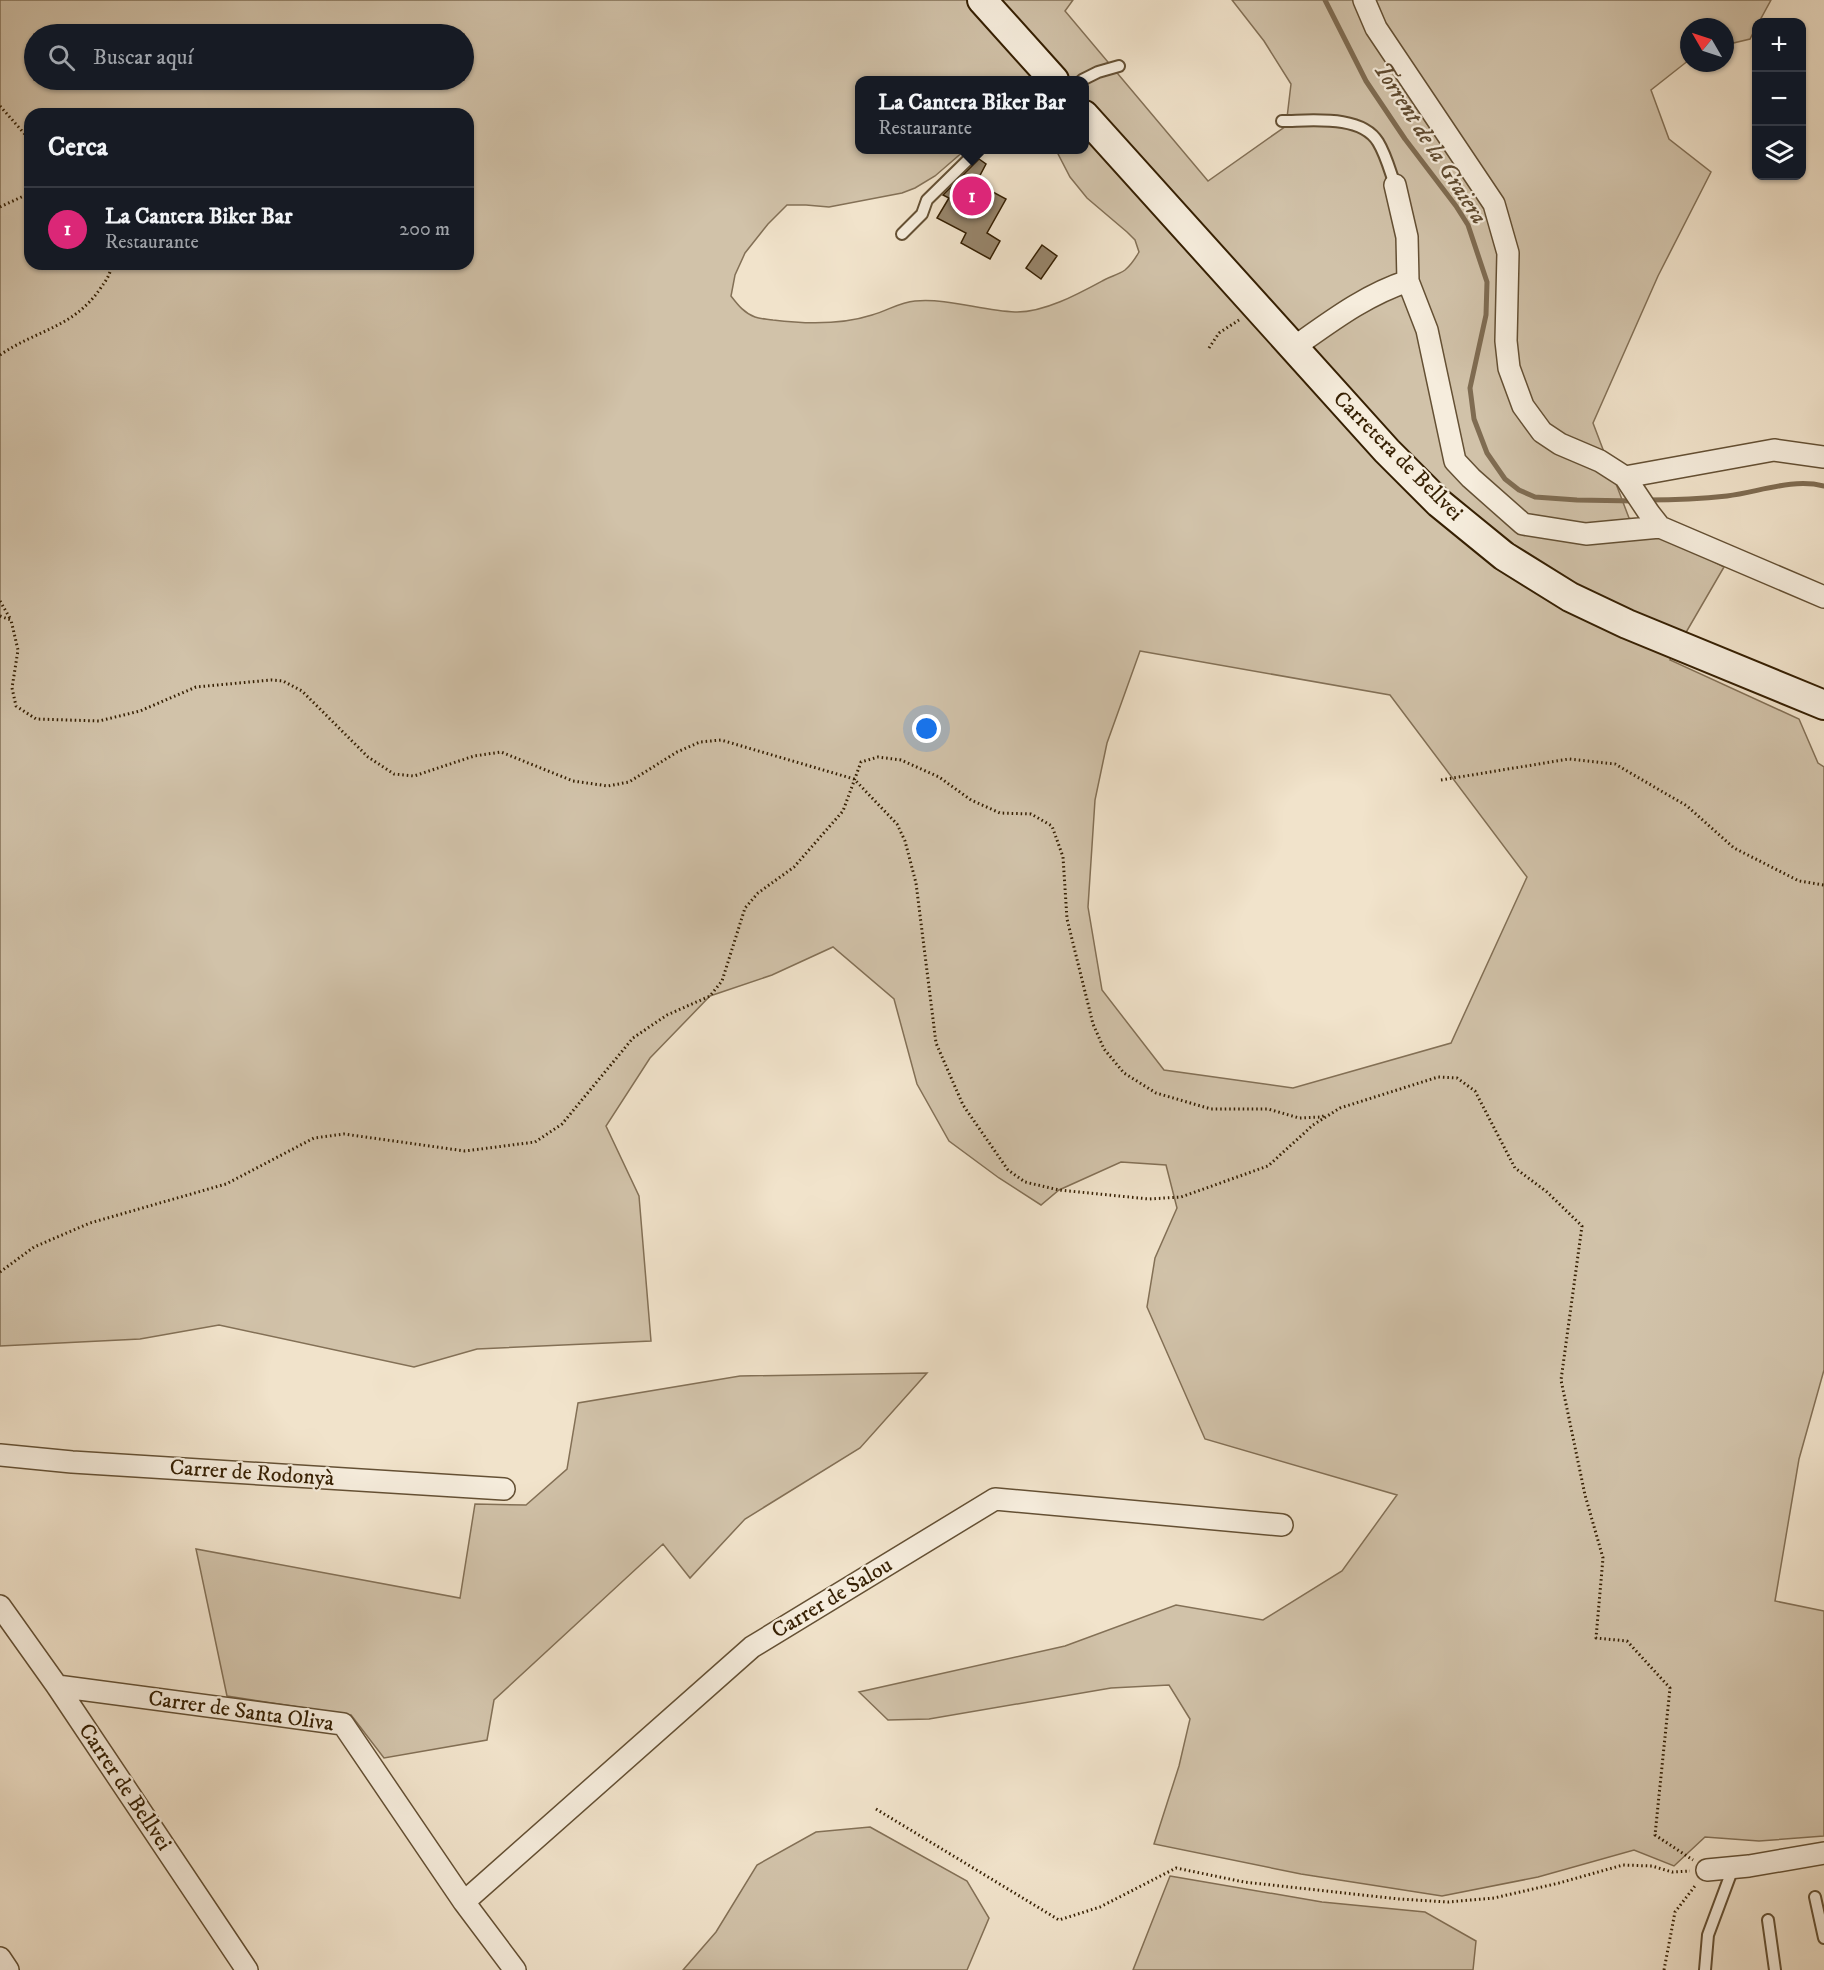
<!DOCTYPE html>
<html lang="es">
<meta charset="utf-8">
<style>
body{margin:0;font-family:"IM FELL DW Pica",serif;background:#242831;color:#f1f3f6}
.controls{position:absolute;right:18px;top:18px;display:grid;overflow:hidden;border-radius:12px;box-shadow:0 2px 4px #0004}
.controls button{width:54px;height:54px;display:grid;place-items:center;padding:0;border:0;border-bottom:2px solid #363941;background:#171b24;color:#f1f3f6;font:30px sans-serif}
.compass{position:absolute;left:1680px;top:18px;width:54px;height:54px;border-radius:50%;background:#171b24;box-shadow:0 2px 4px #0004;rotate:309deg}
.you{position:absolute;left:927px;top:729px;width:21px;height:21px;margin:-15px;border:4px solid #fff;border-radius:50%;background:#1a73e8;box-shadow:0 0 0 9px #1a73e833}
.badge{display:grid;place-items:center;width:39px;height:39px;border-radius:50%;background:#db2777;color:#fff;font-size:20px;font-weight:700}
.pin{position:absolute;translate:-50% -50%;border:3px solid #fff;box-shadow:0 2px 6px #0006}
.popup{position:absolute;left:855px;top:76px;width:234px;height:78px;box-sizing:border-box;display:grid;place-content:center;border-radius:12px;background:#171b24;filter:drop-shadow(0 2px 4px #0005);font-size:20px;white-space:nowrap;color:#9ea1a6}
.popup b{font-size:22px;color:#f1f3f6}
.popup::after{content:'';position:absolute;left:50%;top:100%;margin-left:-12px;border:12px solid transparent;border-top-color:#171b24}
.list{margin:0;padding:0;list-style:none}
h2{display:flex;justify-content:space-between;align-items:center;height:78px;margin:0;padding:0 24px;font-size:26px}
h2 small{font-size:20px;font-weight:400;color:#9ea1a6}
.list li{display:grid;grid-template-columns:39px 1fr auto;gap:18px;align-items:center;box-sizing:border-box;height:84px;padding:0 24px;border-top:2px solid #363941}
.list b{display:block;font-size:22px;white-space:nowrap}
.list p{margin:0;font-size:20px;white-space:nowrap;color:#9ea1a6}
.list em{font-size:20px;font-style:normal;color:#9ea1a6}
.icon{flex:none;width:33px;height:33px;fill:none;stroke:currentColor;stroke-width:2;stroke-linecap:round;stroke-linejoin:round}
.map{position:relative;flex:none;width:1824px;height:1970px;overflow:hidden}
.search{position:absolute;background:#171b24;box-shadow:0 2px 4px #0004;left:24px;top:24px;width:450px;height:66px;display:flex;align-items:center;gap:15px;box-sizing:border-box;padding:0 21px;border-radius:33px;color:#9ea1a6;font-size:22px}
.panel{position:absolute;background:#171b24;box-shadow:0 2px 4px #0004;left:24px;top:108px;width:450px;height:162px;border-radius:18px}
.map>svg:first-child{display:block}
.green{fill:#d1c2a9;stroke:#837056;stroke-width:1.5;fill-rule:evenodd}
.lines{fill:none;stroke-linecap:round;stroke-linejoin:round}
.stream{stroke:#7f6c52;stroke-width:5}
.building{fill:#97856b;stroke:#351f02;stroke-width:1.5}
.lane-casing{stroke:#645034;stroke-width:14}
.street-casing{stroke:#645034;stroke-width:24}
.secondary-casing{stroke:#351f02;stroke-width:32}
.path{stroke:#351f02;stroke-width:3;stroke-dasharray:1.5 3;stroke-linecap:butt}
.lane{stroke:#f6eddd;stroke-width:10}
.street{stroke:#f6eddd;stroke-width:21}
.secondary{stroke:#f6eddd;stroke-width:28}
.labels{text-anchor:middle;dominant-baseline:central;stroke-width:4.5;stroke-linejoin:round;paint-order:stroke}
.street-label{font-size:22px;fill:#351f02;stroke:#f6eddd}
.water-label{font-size:24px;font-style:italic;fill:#604c31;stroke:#f6eddd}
</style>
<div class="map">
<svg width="1824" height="1970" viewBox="0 0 1824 1970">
<rect width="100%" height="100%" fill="#f1e3cb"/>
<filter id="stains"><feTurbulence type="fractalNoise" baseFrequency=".00333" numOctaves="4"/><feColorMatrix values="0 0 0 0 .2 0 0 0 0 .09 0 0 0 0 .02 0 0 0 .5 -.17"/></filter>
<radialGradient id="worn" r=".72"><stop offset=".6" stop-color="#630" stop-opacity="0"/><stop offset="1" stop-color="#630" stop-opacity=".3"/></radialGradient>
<path class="green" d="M0,0H1073L1065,11L1208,181L1286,126L1291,84L1264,41L1232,0H1771L1759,22H1756V27L1750,39L1725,45V27H1689V60L1651,90L1669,139L1711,172L1658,276L1593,423L1629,518L1724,567L1670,660L1799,719L1818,763L1824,767V1370L1799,1459L1775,1601L1824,1611V1836L1759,1841L1705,1837L1674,1866L1634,1850L1538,1877L1442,1896L1301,1874L1154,1844L1179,1766L1190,1719L1169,1685L1111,1688L929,1719L888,1720L859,1692L1065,1646L1176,1605L1263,1620L1342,1571L1397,1495L1205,1439L1147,1307L1155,1258L1177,1208L1166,1165L1121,1162L1059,1190L1041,1205L999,1178L949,1141L917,1084L894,999L833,947L772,975L710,996L650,1058L606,1126L639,1196L651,1341L477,1349L414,1367L219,1325L140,1339L0,1346ZM34,34H464V80H34ZM860,80H1084V150H1056L1070,177L1087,198L1127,232L1135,240L1139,252C1135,259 1131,265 1125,270C1118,275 1111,276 1104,280C1080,293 1044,313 1015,312C982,311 949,298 915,301C900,302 887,311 872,315C841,325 805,324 773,320C767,319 760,319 755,317C744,313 738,305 731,296L735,275L745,253L768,224L787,205H806L829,207L902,193L915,188L935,176L965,150H860ZM30,114H468V264H30ZM1140,651L1390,695L1527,877L1451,1043L1293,1088L1164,1070L1102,990L1088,907L1095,800L1107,743Z
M927,1373L860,1448L745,1519L690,1578L663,1544L494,1700L487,1740L384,1758L351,1715L227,1696L196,1549L460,1598L475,1504L526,1505L567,1469L578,1403L740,1376Z
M870,1827L967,1881L989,1918L967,1970H683L716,1932L757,1865L816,1832Z
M1170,1876L1322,1902L1425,1912L1476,1941L1473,1970H1133Z"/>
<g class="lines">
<path class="stream" d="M1325,0L1366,81L1405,139L1456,206L1468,225L1487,282L1486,315L1470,388L1474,419L1487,453L1505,479L1519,490L1535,497L1577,500L1635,501
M1647,500C1674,500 1700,499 1727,496C1759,492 1792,478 1824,486"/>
</g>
<path class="building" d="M979,159L986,164L976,183L1006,199L987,233L1000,241L990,259L961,243L966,233L937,218L949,198L943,195Z
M1042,245L1057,256L1041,279L1026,268Z"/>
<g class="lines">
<g class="lane-casing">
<path id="lane" d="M1082,80L1098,72L1119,66
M1282,121C1310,121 1361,114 1378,142C1386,155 1390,171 1395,185
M902,234L922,214L927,200L978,150
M1815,1897L1824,1938
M1768,1920L1775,1970
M1705,1970L1708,1935L1733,1868"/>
</g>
<g class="street-casing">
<path id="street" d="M1364,0L1376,28L1494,204L1508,253L1506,341L1509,368L1523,406L1542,432L1560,444L1600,461L1625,477L1649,513L1660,527L1824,597
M1408,281L1427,330L1455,461L1471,478L1523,524L1586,534L1660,527
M1293,348C1330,322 1365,295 1408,281L1407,237L1395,185
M1625,477L1774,450L1824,457
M0,1455L72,1462L504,1489
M0,1606L57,1686L247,1970
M57,1686L343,1724L464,1902L515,1970
M1707,1870L1749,1866L1824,1853
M464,1902L752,1647L995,1499L1282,1525
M0,1958L8,1970"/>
</g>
<g class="secondary-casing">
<path id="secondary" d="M982,0L1054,80
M1084,115L1387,451L1439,503L1504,556L1570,597L1627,624L1824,705"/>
</g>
<path class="path" d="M0,106L30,140
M0,207L30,193
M1209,348L1219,333L1239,320
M0,355C36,330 73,328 100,289C106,280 111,275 111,264
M0,601L11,620
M0,616L11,620L18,650L12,688L16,706L36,719L99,721L140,711L196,687L271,680L283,681L302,691L368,757L394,774L414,776L474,756L501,752L573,781L608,786L629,782L677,752L700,742L721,740L854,779L897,824L905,841L916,883L936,1043L963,1105L1008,1170L1025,1182L1059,1190L1149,1199L1181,1197L1268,1166L1313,1125L1340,1108L1438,1077L1457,1078L1475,1091L1515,1168L1547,1192L1582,1226L1561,1380L1585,1495L1603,1558L1596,1638L1627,1641L1670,1688L1655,1835L1693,1860
M1441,780L1569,759L1615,764L1687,806L1734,848L1799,881L1824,885
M0,1272L34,1247L90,1223L226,1184L314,1138L344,1134L465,1151L535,1142L562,1124L633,1038L667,1015L710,996L722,981L745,908L758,893L794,867L843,811L861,762L878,757L901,760L939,777L971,800L1000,813L1031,814L1052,826L1063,857L1067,919L1093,1024L1104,1049L1124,1073L1156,1093L1211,1109H1268L1299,1118L1321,1117L1326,1115
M876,1809L1059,1920L1100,1907L1176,1868L1244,1882L1399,1899L1448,1902L1494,1898L1559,1883L1623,1865L1652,1866L1672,1872L1690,1871
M1664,1970L1675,1912L1695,1886"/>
<use href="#lane" class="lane"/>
<use href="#street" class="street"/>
<use href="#secondary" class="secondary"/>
</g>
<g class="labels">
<g class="street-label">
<text transform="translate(1398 456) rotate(45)">Carretera de Bellvei</text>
<text transform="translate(252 1473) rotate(4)">Carrer de Rodonyà</text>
<text transform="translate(832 1598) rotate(-31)">Carrer de Salou</text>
<text transform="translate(241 1711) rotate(8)">Carrer de Santa Oliva</text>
<text transform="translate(125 1787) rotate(56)">Carrer de Bellvei</text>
</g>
<g class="water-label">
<text transform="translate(1430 143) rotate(57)">Torrent de la Graiera</text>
</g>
</g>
<rect width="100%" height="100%" filter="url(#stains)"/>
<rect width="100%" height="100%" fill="url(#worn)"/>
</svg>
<div class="controls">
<button>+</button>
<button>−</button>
<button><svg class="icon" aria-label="layers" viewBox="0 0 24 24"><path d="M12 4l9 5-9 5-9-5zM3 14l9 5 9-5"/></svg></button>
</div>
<svg class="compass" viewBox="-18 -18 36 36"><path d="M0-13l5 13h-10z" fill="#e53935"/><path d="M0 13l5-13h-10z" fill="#9ea1a6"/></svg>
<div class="you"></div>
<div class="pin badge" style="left:972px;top:196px">1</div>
<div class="popup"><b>La Cantera Biker Bar</b>Restaurante</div>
<div class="search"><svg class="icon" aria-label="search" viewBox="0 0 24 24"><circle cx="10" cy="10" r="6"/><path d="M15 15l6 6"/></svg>Buscar aquí</div>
<section class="panel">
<h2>Cerca<small></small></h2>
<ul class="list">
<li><span class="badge">1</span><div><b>La Cantera Biker Bar</b><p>Restaurante</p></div><em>200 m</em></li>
</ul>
</section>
</div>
